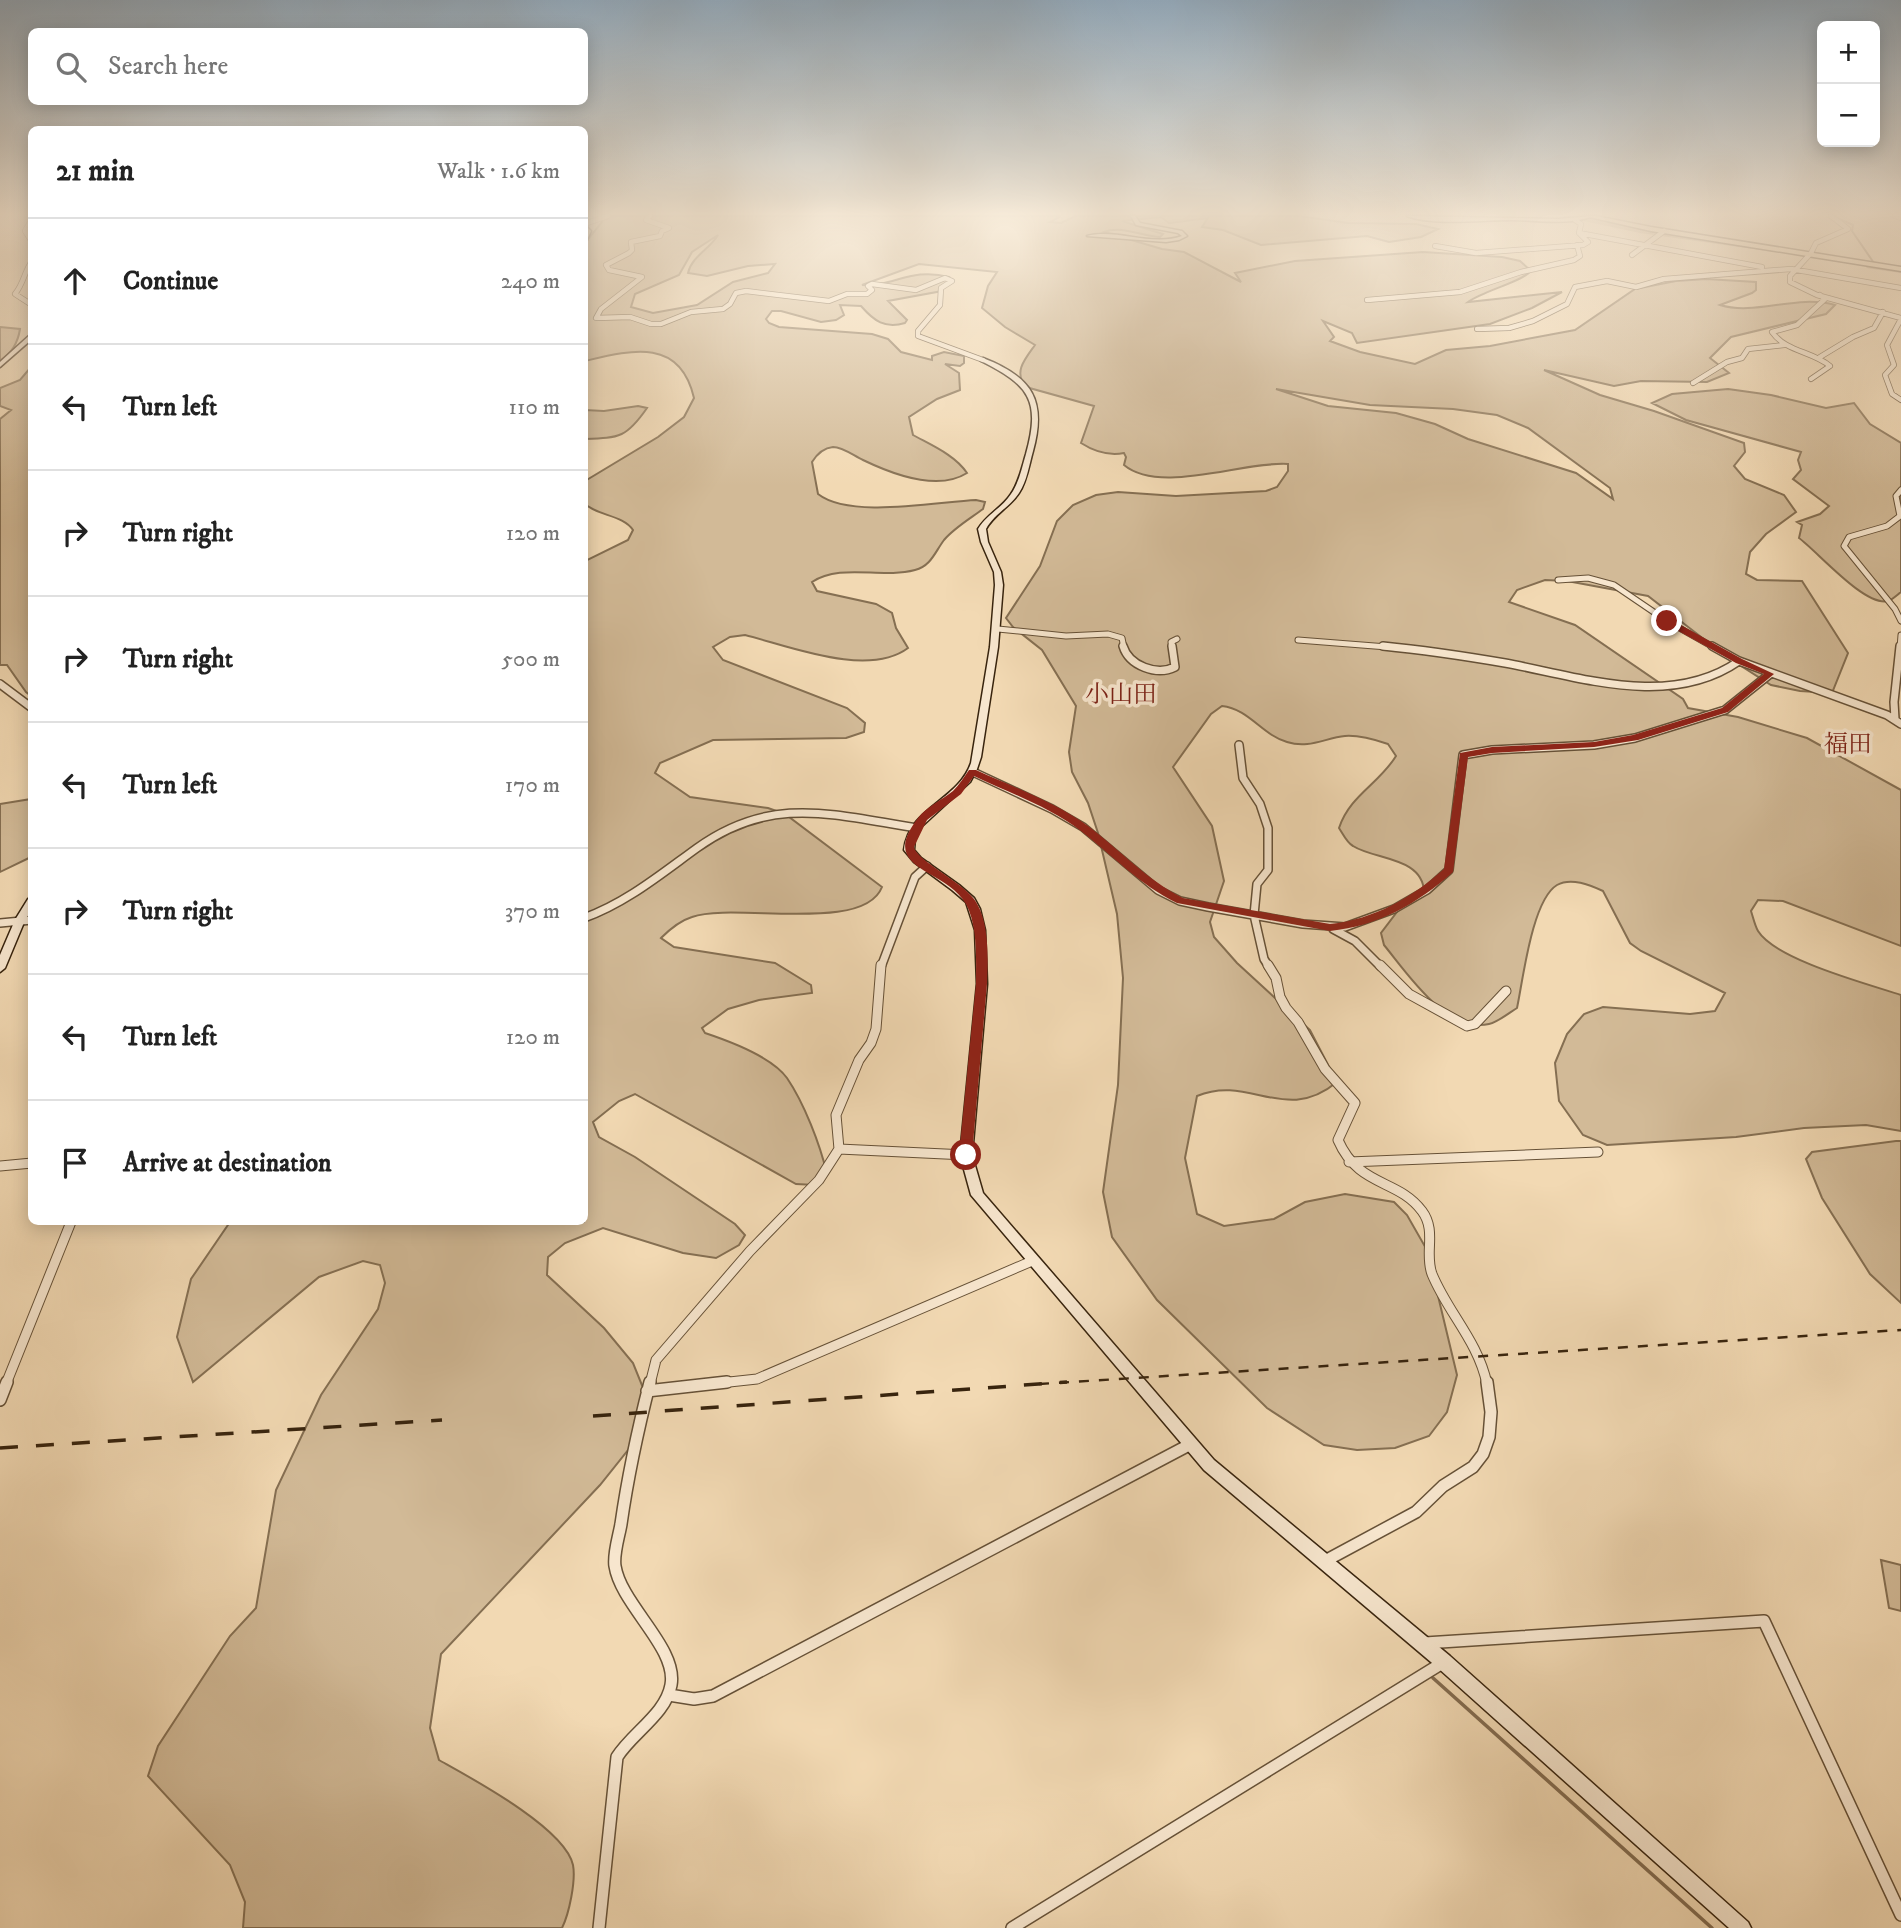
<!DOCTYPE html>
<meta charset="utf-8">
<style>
body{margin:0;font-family:"IM FELL DW Pica","Noto Serif JP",serif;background:#f2f2f2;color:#222}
.controls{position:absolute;right:21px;top:21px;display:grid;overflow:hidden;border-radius:10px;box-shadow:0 4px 18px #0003}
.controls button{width:63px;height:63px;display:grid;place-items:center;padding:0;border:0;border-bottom:2px solid #e0e0e0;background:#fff;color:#222;font:35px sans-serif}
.stop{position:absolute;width:21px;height:21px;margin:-16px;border:5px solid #8f2418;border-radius:50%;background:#fff}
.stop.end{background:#8f2418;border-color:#fff;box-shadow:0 2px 7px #0008}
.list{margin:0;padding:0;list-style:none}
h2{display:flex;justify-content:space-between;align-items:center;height:91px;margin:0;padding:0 28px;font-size:30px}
h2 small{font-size:23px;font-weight:400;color:#767676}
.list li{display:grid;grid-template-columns:46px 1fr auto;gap:21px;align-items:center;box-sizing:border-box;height:126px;padding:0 28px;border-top:2px solid #e0e0e0}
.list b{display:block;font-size:26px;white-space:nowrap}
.list em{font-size:23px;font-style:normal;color:#767676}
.icon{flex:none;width:38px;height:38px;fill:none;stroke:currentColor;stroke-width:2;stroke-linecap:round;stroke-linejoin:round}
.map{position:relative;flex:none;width:1901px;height:1928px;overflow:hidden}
.search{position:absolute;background:#fff;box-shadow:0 4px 18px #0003;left:28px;top:28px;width:560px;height:77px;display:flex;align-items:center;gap:18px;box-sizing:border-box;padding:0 24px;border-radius:10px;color:#767676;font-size:26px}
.panel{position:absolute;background:#fff;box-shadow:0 4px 18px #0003;left:28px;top:126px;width:560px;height:1099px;border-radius:10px}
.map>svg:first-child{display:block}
.green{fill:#d2ba97;stroke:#856f52;stroke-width:2;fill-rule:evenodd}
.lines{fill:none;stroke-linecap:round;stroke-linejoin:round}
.stream-far1{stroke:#826b4f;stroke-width:2}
.stream{stroke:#826b4f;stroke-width:3.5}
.river{fill:#b39b7b;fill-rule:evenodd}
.street-far4-casing{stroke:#665137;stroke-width:6}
.street-far3-casing{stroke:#665137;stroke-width:7}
.street-far2-casing{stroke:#665137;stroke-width:10}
.street-far1-casing{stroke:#665137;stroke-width:11}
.street-casing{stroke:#665137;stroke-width:14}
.secondary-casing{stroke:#38240e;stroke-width:3}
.primary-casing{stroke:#38240e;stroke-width:3}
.street-far4{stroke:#f7e6ce;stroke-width:4.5}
.street-far3{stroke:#f7e6ce;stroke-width:5}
.street-far2{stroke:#f7e6ce;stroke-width:7}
.street-far1{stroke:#f7e6ce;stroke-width:9}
.street{stroke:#f7e6ce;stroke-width:11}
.secondary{fill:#f7e6ce;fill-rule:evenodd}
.primary{fill:#f2d9b3;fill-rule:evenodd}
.rail-far1{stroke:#38240e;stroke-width:2.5;stroke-dasharray:10 10;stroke-linecap:butt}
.rail{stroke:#38240e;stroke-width:3.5;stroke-dasharray:18 18;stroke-linecap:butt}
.route{fill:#8f2418}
.labels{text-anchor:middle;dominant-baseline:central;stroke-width:7;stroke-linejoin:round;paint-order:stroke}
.quarter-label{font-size:24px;fill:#7a1f14;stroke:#f7e6ce}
</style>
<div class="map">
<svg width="1901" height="1928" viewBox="0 0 1901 1928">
<rect width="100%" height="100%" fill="#f2d9b3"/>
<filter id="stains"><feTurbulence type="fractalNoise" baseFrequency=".00286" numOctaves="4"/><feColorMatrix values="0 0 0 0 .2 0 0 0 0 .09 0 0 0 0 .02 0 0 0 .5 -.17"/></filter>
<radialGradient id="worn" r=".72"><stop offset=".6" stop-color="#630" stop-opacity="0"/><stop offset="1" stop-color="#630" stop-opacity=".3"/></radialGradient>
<path class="green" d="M602,216H1061L1050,222L1061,223L1075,216H1299L1348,223L1416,224L1438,229L1421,237L1389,242L1367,236L1261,245L1223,230L1202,227L1208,218L1169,223L1161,217L1122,221L1163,234L1160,237C1142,236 1121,225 1104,232L1162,249L1184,252L1241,282L1235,273L1295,261L1423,252L1502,257L1520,261L1531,271C1519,283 1485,290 1468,302L1562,292L1532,308L1490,324L1357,343L1352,333L1323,321L1334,337L1330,341L1360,352L1415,364L1446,350L1490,346L1575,330L1635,289L1676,281L1706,279L1756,282V290L1752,293L1720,305C1756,316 1796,294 1835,305L1826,314L1731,337L1710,358L1729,373L1707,382L1641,381L1614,386L1544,370L1600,395L1654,411L1744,443L1745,452L1734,466L1745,479L1784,495L1796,512L1766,534L1750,552L1746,574L1757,580L1802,581L1848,653L1832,693L1800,691L1771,685L1727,657L1648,596L1567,581L1545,580L1517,590L1509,602L1575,625L1683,699L1688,708L1738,717L1807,738L1901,790V946L1783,901L1758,900L1751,911C1753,917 1755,926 1758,931C1776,960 1868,984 1901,995V1131L1866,1125L1804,1128L1736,1137L1607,1145L1583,1135L1559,1101L1555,1063L1567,1034L1584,1014L1603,1007L1690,1014L1715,1011L1725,993L1641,951L1630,943L1603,891C1590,885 1571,877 1557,885C1532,900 1523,980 1517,1008C1509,1013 1498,1022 1489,1024C1447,1034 1407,973 1384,945L1381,933L1400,908L1424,892C1423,857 1375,860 1353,846C1347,843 1343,834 1339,828C1350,795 1379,784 1396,756L1388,744C1376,740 1358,735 1345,736C1325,738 1309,749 1287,742C1262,735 1249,709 1222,706L1211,714L1173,767L1212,826L1224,881L1210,922L1214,937L1237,963L1310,1030L1337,1082C1285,1125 1250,1074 1197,1096L1185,1158L1197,1214L1224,1226L1274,1219L1305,1202L1345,1194L1394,1202L1407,1215L1427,1250L1457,1375L1447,1412L1429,1436L1395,1448L1357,1450L1324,1445L1267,1408L1157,1300L1112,1237L1103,1192L1118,1085L1123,978L1117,914L1098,833L1088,803L1072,772L1069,752L1076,706L1042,650L1013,627L1006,618L1040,566L1057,521L1073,505L1096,495L1118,492L1176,496L1266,491L1277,487L1288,471V464C1243,461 1160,495 1124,465L1126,457L1124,453C1108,456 1095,452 1081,443L1094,406L1026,387C1013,372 1025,359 1035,345L1005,327L982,308L988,286L997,272L919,264L862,285C893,287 911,267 949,277L942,291L888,301L907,320L905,323C885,329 874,321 861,306L840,305L844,315L836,320L821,322L781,311H772L766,319L769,323L779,327L872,334L888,339L901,352L932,360V356L944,352L964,356V363L960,366L945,364L959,373L960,390L937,399L909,417L913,435C931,445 955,455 967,473C937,492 892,474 863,460C854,456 843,447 833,447C823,448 817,454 812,462L818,494C850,519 936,502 976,500L985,502L983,509C971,518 954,528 944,540C935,552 931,566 915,570C881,579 841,563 812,582L817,591L876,604L892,613L896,628L908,648C868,678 789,646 745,635L730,637L713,647L723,660L847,708L865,723L864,732L846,738L713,740L660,763L655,773L690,797L768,808L785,814L882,887C864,934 733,902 692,917C679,921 670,929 661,938L674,947L775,963L811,985L812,993L759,1000L728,1009L702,1028L705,1033C729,1041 772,1057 787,1078C804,1103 820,1144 827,1174L815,1185L796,1184L635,1094L619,1101L593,1122L599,1137L635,1157L735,1224L745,1235L739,1245L716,1258L683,1253L603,1228L565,1243L548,1257L547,1275L604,1328L633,1363L650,1405L640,1435L600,1485L441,1654L430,1728L439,1760C471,1778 565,1828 573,1865C576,1881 569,1914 562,1928H243L245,1902L230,1865L148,1776L158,1746L230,1636L256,1608L276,1490L321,1395L378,1309L385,1283L380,1265L363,1261L319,1277L193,1382L177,1337L191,1279L230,1222H584L585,561L628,540L633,530C623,515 598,516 585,504V481L658,437L684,417L694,398C680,337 631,350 585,361V243L602,222ZM718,235C710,249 692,256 688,273L707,276L748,266L775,264L768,273L733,282L697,305L653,313L631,307L635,294L679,275L692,252ZM1276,389L1370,405L1453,409L1497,415L1528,428L1610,488L1613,499L1576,473L1468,439L1435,424L1396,413L1328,406Z
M0,327L20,329C18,342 11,354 0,361Z
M31,367V696L26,692L7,665H0V419L11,410L0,406V388L20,380Z
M1728,389L1771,395L1826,408L1854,403L1870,424L1901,443V592C1897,595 1892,600 1888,601C1865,607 1818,552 1799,538L1802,525L1797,522L1820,514L1829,506L1793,479L1801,470L1798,460L1801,452L1686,420L1652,403L1672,394Z
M638,406L647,408C627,437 620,438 585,439V410L604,411Z
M31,799V857L0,872V804Z
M1896,1141H1901V1303L1870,1274L1822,1198L1806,1159L1812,1152Z
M1881,1560L1901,1565V1611L1889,1608Z"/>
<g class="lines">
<path class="stream-far1" d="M1837,218L1853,225L1852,231L1876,266"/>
<path class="stream" d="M1433,1678L1712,1928"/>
<path class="river" d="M1560,216H1574L1778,250L1774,252L1640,233Z
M1869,264L1901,269V273L1866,268Z"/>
<g class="street-far4-casing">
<path id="street-far4" d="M650,216L646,220L669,228L662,231L660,236L631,242L632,250L629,253L606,265L609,270L642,277L601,309L596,318L630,317L651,324H661L691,312L723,309L730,304L736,293L746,291L829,301L847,294H867L872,290L868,286L872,284L916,290L945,278L952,281L941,288L940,305L918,331V336L983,360
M1831,216L1848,229L1816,243L1811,253L1790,276V282L1817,295L1901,318
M1895,216L1901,218
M32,219L25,231L32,242
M584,224L608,216
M1579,233L1762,267
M1435,246L1476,253L1583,245L1588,242L1579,233L1581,224L1575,220
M1632,255L1664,231
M32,261C24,272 24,283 15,294L32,305
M1367,300L1460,292L1521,272L1574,260L1580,256L1577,245
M1901,319L1887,345L1894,365L1885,375L1892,394L1901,400
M1477,329L1509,328L1533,321L1567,304L1575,287L1607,281L1636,287L1664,279L1791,269L1901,288
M1820,357L1853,337L1874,328L1883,312
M1811,379L1830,366C1812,351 1786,352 1772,332L1797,325L1825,299L1820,295
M1693,383L1727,362L1742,358L1748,349L1784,345"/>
</g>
<g class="street-far3-casing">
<path id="street-far3" d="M1901,490L1896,496L1900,516L1887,526L1849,537L1844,546L1895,609L1901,621
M1558,580L1588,578L1614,585L1667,621L1715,648
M998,629L1066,636L1108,634L1122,638L1124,648
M1298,640L1400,648
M1172,648L1171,642L1177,639
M1900,648L1901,635"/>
</g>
<g class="street-far2-casing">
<path id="street-far2" d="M1123,646C1129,666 1157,676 1175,667L1172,646
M1383,646C1424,650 1464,656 1505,663C1581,677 1670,709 1739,661
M1712,646L1739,661L1887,715L1901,724
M0,684L32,708
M1895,719L1894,702L1900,646
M1239,745L1243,778L1260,804L1268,828V870L1257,884L1254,915L1264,959L1269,967
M973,772L1052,809L1083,827L1158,890L1180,901L1208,907L1303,924L1345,927L1394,909L1427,890L1449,870L1463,755L1492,750L1594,745L1635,738L1725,710L1770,674
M584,918C626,903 661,874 697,848C772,794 833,815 917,828
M0,923L32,920
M1333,929L1355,941L1381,967
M881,967L915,877L927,866"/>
</g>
<g class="street-far1-casing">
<path id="street-far1" d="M1268,965L1276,978L1280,997L1286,1008L1298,1022L1325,1069L1355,1103L1338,1140C1359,1188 1397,1178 1422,1211C1437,1231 1424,1253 1432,1274C1448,1313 1478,1341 1487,1384
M1380,965L1409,994L1467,1026L1475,1024L1506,991
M839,1149L966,1155
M1349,1162L1598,1152
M0,1166L32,1163
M6,1384L71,1222
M650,1384L656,1360L750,1251L819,1180L839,1149L836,1115L859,1060L871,1043L876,1029L881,965
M711,1384L757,1379L1032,1261"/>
</g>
<g class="street-casing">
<path id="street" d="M647,1391L727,1382
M0,1400L7,1382
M1325,1561L1416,1512L1443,1486L1473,1467L1483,1454L1489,1437L1491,1412L1487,1382
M1425,1643L1764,1621L1901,1915
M669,1695L694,1699L713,1696L1189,1445
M599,1928L617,1757C632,1733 666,1714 671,1685C678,1648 621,1605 615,1566C613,1554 619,1536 621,1524C628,1475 638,1429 650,1382
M1012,1928L1444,1662"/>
</g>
<g class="secondary-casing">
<path id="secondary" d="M1131,216H1135L1140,223L1182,231L1187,236L1179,240L1166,242L1087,236C1115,228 1152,247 1182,236L1178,233L1136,225Z
M1407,216L1558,219L1593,216C1568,226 1538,220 1511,220C1482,220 1433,226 1407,216Z
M584,224L591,231L584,246L587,231L584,229Z
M32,333V339L0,367V362Z
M983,358C1032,377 1047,400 1033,451C1029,465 1027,481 1019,493C1010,507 994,514 986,529L988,542L1001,572L1003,585L998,647L981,757L977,769L970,782L920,828L915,838L914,850L921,858L959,885L974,898L980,909L985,930L987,984L972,1155L983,1193L1214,1460L1450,1656L1748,1922L1751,1928H1729L1438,1668L1204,1470L971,1195L960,1155L977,984L975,930L966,902L952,890L914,862L904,850C909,807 958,801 971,763L990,647L995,585L994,572L981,542L978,529C987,514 1002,508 1011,494C1019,483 1022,467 1026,454C1041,400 1029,385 981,361L980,360Z
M32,898V910L25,920L5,968L0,972V955L15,920L28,899Z"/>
</g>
<g class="primary-casing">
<path id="primary" d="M1585,216H1596L1651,227L1901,267V271L1651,231Z"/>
</g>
<use href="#street-far4" class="street-far4"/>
<use href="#street-far3" class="street-far3"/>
<use href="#street-far2" class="street-far2"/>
<use href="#street-far1" class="street-far1"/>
<use href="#street" class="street"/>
<use href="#secondary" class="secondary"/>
<use href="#primary" class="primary"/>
<path class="rail-far1" d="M1039,1384L1901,1330"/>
<path class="rail" d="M593,1416L1067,1382
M0,1448L442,1420"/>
</g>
<linearGradient id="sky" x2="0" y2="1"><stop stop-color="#93aabc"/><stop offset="0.44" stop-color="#f9eedd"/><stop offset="1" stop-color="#f9eedd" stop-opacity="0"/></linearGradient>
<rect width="1901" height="486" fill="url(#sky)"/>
<path class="route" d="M1664,619H1670L1742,659L1774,674L1728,712L1638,740L1594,747L1492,753L1468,757L1453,872C1417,904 1378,926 1330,931L1177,903C1140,885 1113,856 1081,831C1050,807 1010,793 974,776L961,794L927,820L914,847C915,859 963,883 974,899C990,921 988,959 987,984L972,1155L970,1159H961L959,1155L976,984C976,960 978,926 966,904C945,867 877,871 918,818C926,807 942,800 953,791C959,785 964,777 969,770H976C1013,787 1055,802 1088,826C1120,850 1147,880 1183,898L1330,924C1375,919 1411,898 1444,869L1460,753L1492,747L1594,742L1633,735L1722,708L1764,674L1736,663L1664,623Z"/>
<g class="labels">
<g class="quarter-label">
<text x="1121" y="695">小山田</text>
<text x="1848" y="745">福田</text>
</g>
</g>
<rect width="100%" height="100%" filter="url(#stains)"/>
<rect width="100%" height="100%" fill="url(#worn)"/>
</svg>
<div class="controls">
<button>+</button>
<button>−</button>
</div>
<div class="stop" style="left:966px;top:1155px"></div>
<div class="stop end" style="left:1667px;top:621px"></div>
<div class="search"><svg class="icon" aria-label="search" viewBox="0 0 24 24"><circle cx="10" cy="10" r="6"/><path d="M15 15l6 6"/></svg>Search here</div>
<section class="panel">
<h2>21 min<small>Walk · 1.6 km</small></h2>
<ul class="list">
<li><svg class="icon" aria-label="ahead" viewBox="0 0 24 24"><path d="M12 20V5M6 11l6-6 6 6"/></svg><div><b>Continue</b></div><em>240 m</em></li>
<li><svg class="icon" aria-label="left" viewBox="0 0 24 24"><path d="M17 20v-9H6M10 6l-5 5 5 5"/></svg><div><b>Turn left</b></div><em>110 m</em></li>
<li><svg class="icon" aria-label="right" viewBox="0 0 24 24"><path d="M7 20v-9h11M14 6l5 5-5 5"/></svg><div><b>Turn right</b></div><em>120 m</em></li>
<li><svg class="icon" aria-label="right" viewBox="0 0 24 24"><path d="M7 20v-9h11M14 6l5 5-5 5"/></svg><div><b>Turn right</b></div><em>500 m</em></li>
<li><svg class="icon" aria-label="left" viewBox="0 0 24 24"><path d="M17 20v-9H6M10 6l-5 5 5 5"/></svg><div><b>Turn left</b></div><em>170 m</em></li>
<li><svg class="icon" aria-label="right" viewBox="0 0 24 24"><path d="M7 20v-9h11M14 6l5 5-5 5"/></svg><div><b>Turn right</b></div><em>370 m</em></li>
<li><svg class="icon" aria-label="left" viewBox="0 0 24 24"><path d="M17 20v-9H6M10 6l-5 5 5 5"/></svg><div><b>Turn left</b></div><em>120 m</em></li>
<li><svg class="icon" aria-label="arrive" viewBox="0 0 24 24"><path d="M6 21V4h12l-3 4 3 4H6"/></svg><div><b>Arrive at destination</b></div></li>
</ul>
</section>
</div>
